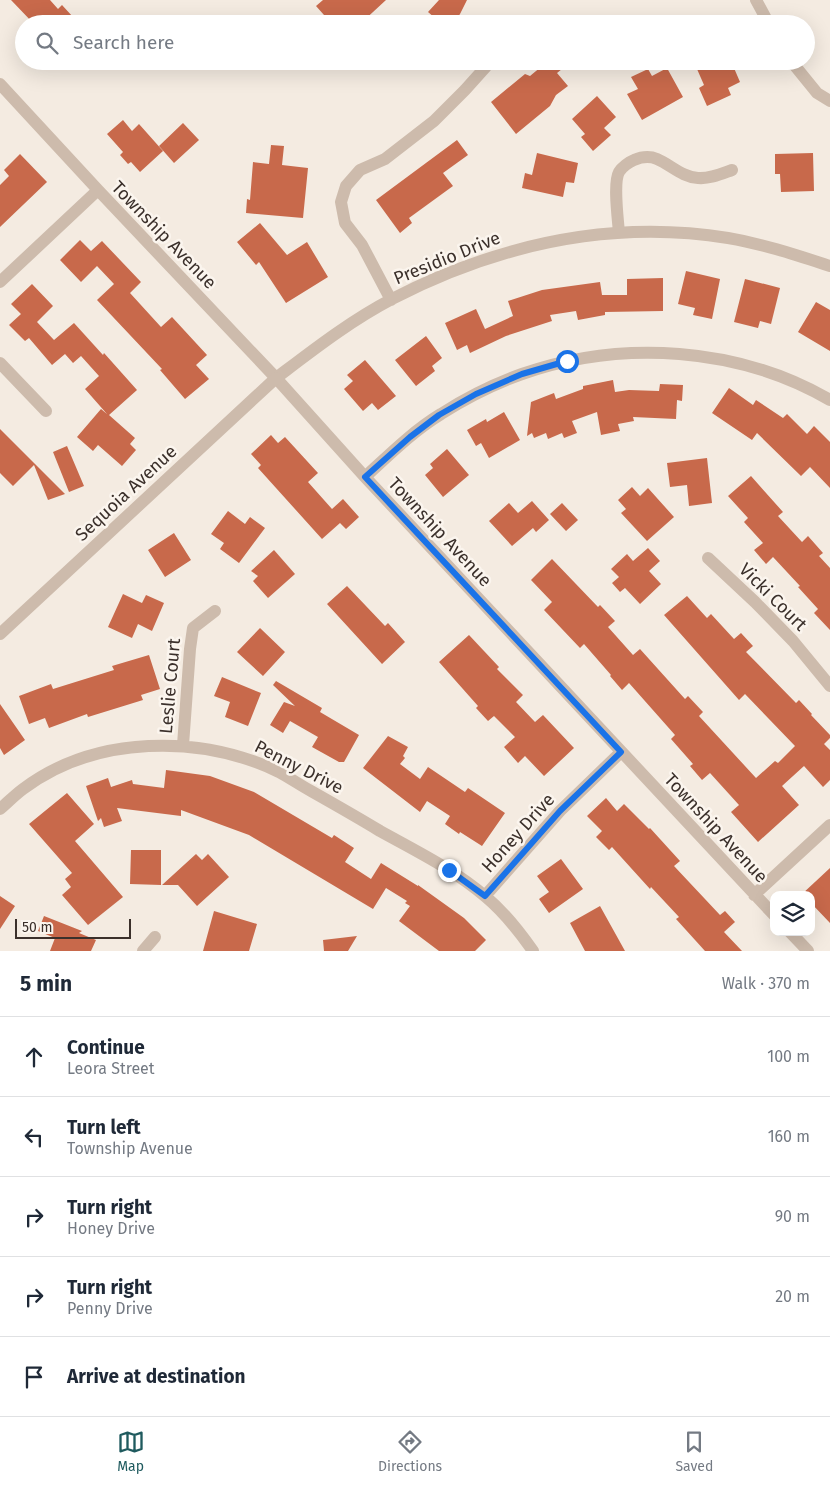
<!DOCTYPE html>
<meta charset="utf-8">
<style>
body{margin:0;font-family:"Fira Sans",sans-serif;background:#f2f2f3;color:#1f2937}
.controls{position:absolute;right:15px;bottom:15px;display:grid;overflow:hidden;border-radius:10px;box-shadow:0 5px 20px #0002}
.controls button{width:45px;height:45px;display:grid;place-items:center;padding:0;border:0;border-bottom:1px solid #e0e1e3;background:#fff;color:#1f2937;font:25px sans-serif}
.scale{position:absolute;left:15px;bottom:12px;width:116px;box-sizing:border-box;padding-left:5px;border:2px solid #3b302b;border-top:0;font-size:14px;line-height:18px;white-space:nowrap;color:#3b302b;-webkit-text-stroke:4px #fbf5ee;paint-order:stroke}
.stop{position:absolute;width:15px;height:15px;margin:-11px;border:4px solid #1a73e8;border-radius:50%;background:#fff}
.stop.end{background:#1a73e8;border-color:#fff;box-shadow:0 1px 5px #0008}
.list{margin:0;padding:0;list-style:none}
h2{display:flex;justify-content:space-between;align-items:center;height:65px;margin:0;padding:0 20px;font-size:21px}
h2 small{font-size:16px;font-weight:400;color:#747a83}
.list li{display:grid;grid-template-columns:32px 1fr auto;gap:15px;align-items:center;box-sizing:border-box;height:80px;padding:0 20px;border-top:1px solid #e0e1e3}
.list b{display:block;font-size:19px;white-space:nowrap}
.list p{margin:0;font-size:16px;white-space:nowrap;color:#747a83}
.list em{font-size:16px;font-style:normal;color:#747a83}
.icon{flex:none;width:28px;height:28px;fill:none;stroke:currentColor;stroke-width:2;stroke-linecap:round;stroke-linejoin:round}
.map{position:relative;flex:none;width:830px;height:951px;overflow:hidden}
.search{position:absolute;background:#fff;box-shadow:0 5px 20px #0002;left:15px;right:15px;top:15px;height:55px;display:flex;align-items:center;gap:12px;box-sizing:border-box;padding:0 18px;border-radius:28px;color:#747a83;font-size:19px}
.sheet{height:465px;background:#fff}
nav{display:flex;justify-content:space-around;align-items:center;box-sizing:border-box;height:70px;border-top:1px solid #e0e1e3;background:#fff;font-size:14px;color:#747a83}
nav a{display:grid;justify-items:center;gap:2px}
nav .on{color:#1f5a5e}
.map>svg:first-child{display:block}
.building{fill:#c8694b}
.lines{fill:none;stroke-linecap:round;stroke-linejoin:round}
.minor{stroke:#cdbbac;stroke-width:12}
.tertiary{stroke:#cdbbac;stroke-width:12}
.route{stroke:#1a73e8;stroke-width:6}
.labels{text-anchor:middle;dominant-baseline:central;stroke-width:5;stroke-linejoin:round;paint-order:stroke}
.street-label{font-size:18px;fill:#3b302b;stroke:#fbf5ee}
</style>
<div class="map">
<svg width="830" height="951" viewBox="0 0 830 951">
<rect width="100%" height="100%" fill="#f4ebe1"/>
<path class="building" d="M11,0H50L58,9L62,5L73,17L66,24H34Z
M323,0H386L360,24H332L316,6Z
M439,0H467L460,14L456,20L447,21L445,24H442L428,12Z
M548,61H572L557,73L568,86L556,95L550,106L516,134L491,102L525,74L530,76Z
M713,61H731L740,82L728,88L731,95L707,106L699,88L704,85L697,69Z
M667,68L683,97L642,120L627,94L638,89L631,77L648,69L652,76Z
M597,96L616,117L604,128L611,135L593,151L581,137L585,134L572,119Z
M123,120L132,131L139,124L163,151L140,172L131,162L128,164L120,155L123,152L107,134Z
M183,123L199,140L174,163L159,146Z
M457,140L468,155L443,173L453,186L409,218L412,223L400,233L376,200Z
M271,145L284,146L282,165L308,168L303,218L246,213L247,199L250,200L253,162L269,164Z
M537,153L578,163L574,183L566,182L563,197L522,188L525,173L532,175Z
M813,153L814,191L781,192L780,174H775V154Z
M20,154L47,182L0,227V185L9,176L4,170Z
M260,223L287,255L307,242L328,277L286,303L259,262L256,265L237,242Z
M80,240L91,251L102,241L141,282L130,293L161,327L172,317L207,355L196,365L209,379L185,399L160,370L162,369L97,300L114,284L97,266L81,282L60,260Z
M686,271L720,279L712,319L693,315L695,308L678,304Z
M663,278V311L605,312V315L578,320L576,311L550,315L552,321L506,336L470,353L467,345L457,350L445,323L476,309L485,329L513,316L508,301L542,290L600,282L602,295H627V279Z
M745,279L780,288L771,324L760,321L758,328L734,322Z
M32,284L53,306L37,322L54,340L74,323L103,355L104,353L137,390L109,415L135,438L130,444L136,450L122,466L98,445L93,451L77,437L101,409L107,414L85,389L99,376L81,356L73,363L65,354L52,365L29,338L25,341L9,325L21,314L11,304Z
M816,302L830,310V351L798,332Z
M426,336L442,358L432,366L435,371L416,386L395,360Z
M365,360L396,396L378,410L372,403L363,411L344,389L353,381L347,375Z
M613,380L615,392L629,390L659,391L660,384L683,385L682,401L677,400L676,419L633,417L634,421L618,424L620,431L601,435L597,412L572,421L577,433L564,438L562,433L548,439L546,433L534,438L532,433L527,436L531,402L554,393L556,399L583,389V386Z
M729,388L753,405L756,400L783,418L787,414L807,434L814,426L830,442V488L810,467L801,476L757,433L752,440L712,413Z
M504,412L520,440L489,458L481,443L476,446L467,430L486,419L487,422Z
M0,429L65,494L48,500L34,465L13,486L0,473Z
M271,435L278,443L285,437L318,473L308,482L332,509L343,499L359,517L346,529L340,523L322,539L258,468L261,465L251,454Z
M67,446L84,486L69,492L53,452Z
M447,449L469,475L443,497L425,475L433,468L430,464Z
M707,458L712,503L689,506L687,485L670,487L667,463Z
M751,476L783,512L778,516L802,542L808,536L823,553L819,556L830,568V630L814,613L818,609L798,587L800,586L773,557L766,564L754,550L763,543L744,522L748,518L728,496Z
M632,487L640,496L648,488L674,517L647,541L621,513L626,509L618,500Z
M532,501L549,520L536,532L533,528L512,546L489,521L509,503L518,513Z
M562,503L578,520L566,531L550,514Z
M228,511L245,524L250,517L265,528L239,563L220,549L224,543L211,534Z
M174,533L191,560L165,577L148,550Z
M648,548L660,561L649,571L661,584L640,604L625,588L620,592L612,583L619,577L611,569L627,554L633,561Z
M274,550L295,574L268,598L253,581L258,576L251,571Z
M552,559L598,607L600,605L615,621L608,627L633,655L640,649L685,699L688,696L703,712L699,716L756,778L775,761L778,763L795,746L745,694L739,700L664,615L687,596L707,618L711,614L734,639L741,633L753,646L746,652L796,703L799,700L812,714L811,715L830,735V738L824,744L830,750V780L823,787L804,766L782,786L799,805L758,842L731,812L739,805L710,773L702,780L690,766L693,764L671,739L675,735L629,683L622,690L610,676L611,675L584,644L580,648L544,610L552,602L531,580Z
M347,586L385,626L388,623L405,642L382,664L327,604Z
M123,594L142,603L146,595L164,603L152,631L138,624L132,638L108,627Z
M260,628L285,652L263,676L237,652Z
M469,635L499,667L497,669L523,695L516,702L535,722L543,715L574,748L544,776L525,756L518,763L504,747L515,737L494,716L488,721L476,708L478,706L439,662Z
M149,655L160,689L141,695L143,700L88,717L87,714L49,728L45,718L29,724L19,696L51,684L53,689L114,670L112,666Z
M222,677L261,693L248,726L225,717L230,702L214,696Z
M276,681L322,708L320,712L359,735L344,762H339L312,747L318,737L290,721L283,733L270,725L284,702L295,706L273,685Z
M0,704L25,740L4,755L0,748Z
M388,736L408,747L403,756L405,758L400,764L420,779L428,767L465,792L468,788L505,813L482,846L460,832L459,834L445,824L450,816L427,801L420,812L363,768Z
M166,770L210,776L254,792L332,838L334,835L354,848L345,862L371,879L381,863L418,886V885L464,918L486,940L475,951H439L399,921L410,906L405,903L407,901L386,888L373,909L249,835L181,810V816L117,808L122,821L104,827L101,818L98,821L86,786L108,778L111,787L132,780L133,784L164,788Z
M67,793L94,824L75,841L123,897L88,925L62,895L71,887L65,879L72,873L29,824Z
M606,798L617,811L624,804L649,829L650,828L680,861L674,866L720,915L725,911L735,922L724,932L742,951H705L676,919L679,917L651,887L650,889L612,847L609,850L596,837L602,831L587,816Z
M131,850H161V885L130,884Z
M196,854L202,860L208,854L229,877L197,906L178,885H162Z
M561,859L583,889L549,913L539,899L549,892L537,876Z
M830,868V923L811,903V895H801Z
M0,896L15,906L0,929Z
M600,906L625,951H585L570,923Z
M214,911L257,924L249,951H203Z
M44,916L82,931L79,933L96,940L91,951H50L55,938L38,931Z
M357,936L348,951H324L323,940Z"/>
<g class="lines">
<path class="minor" d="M756,0L769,24
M791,61L817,93L830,101
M0,84L98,190L276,378L365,477L774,915
M619,233C618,219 613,183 619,172C622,167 629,162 634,160C641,157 650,156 657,159C671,165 682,177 698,178C710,179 721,174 732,170
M0,282L98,190
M391,300L362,245L345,223L341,202L346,186L360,170L385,159L434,121L465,90L491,61
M0,363L46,411
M276,378C313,350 350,321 392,299C497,245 609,219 728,238C763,244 796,255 830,266
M365,477C389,455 413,431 441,414C466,398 494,384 522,374C622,339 739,347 830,400
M708,558L755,602L793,641L830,686
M183,745L190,649L193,628L215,611
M0,809C8,802 15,795 23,789C95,735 200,734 279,772C290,778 300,785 311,791C334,804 357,817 380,831C416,851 455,870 486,897C504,912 519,931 533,951
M754,895L830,825
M485,896L560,811L621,752
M790,932L808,951
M143,951L155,937"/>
<path class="tertiary" d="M0,634L276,378"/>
</g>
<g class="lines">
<path class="route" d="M449,870L485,896L560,811L621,752L365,477L410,437L439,415L476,394L522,374L567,361"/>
</g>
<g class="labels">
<g class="street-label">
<text transform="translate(164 235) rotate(46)">Township Avenue</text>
<text transform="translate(447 258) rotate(-22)">Presidio Drive</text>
<text transform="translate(126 493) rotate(-43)">Sequoia Avenue</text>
<text transform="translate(440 532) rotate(47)">Township Avenue</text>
<text transform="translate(773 597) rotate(45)">Vicki Court</text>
<text transform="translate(170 686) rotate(-85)">Leslie Court</text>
<text transform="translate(299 767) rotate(27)">Penny Drive</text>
<text transform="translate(716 828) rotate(47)">Township Avenue</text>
<text transform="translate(518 833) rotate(-48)">Honey Drive</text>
</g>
</g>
</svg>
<div class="controls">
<button><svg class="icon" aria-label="layers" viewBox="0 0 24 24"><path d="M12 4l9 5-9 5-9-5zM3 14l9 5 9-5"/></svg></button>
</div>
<div class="scale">50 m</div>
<div class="stop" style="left:567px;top:361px"></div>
<div class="stop end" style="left:449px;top:870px"></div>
<div class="search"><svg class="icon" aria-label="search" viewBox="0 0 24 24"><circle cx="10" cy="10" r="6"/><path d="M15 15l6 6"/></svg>Search here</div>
</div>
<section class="sheet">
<h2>5 min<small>Walk · 370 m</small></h2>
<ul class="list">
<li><svg class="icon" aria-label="ahead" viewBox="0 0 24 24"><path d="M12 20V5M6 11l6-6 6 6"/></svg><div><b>Continue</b><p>Leora Street</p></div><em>100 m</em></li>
<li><svg class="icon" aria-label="left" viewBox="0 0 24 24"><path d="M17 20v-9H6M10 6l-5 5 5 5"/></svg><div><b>Turn left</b><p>Township Avenue</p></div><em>160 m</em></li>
<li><svg class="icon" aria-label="right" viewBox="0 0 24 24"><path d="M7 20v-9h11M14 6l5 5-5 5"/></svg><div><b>Turn right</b><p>Honey Drive</p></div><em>90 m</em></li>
<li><svg class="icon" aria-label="right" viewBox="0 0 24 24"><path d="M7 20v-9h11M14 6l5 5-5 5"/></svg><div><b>Turn right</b><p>Penny Drive</p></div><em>20 m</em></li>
<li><svg class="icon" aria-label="arrive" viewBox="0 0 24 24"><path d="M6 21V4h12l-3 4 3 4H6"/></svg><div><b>Arrive at destination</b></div></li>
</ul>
</section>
<nav>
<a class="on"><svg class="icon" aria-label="map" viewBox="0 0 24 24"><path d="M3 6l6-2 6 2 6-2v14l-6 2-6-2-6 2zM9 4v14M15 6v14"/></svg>Map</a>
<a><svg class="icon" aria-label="directions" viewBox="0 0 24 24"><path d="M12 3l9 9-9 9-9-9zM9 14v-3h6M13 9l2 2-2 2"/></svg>Directions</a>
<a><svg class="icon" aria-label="saved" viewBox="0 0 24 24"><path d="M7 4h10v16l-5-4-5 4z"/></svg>Saved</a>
</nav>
